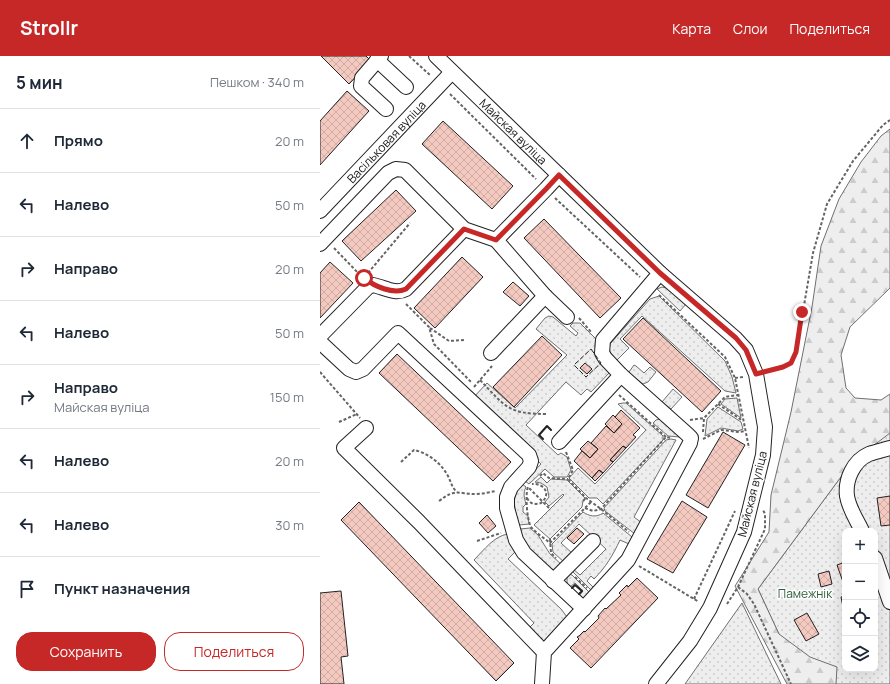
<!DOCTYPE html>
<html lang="ru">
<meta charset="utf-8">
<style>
body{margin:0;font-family:Manrope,sans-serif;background:#f2f2f3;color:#1f2937}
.controls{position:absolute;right:12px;bottom:12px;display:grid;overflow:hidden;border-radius:8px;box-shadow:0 4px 16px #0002}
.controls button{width:36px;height:36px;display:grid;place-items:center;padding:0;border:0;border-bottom:1px solid #e0e1e3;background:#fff;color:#1f2937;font:20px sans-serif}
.stop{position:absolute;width:12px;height:12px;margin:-9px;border:3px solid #c62828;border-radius:50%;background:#fff}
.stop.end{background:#c62828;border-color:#fff;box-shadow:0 1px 4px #0008}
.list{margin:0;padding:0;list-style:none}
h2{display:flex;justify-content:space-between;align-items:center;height:52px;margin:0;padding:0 16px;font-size:17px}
h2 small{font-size:13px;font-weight:400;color:#747a83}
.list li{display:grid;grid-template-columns:26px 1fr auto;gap:12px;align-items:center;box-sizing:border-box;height:64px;padding:0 16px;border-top:1px solid #e0e1e3}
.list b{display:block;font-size:15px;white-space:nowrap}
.list p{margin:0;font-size:13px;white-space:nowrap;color:#747a83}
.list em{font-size:13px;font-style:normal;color:#747a83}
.actions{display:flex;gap:8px;padding:12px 16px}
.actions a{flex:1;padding:9px 0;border:1px solid #c62828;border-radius:16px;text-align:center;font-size:14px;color:#c62828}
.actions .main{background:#c62828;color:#fff}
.icon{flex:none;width:22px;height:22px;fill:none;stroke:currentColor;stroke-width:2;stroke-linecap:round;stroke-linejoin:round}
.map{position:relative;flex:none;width:570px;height:628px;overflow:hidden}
header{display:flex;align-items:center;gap:24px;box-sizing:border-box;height:56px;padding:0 20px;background:#c62828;color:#fff}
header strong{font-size:19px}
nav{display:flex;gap:22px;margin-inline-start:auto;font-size:14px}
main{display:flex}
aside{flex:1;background:#fff}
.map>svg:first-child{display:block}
.green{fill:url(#green-dots);stroke:#6f6f6f;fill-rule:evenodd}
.forest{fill:url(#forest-firs);stroke:#6f6f6f}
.building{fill:url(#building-cross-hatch);stroke:#222}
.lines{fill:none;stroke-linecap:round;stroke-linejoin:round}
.minor-casing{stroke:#222;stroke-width:16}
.path{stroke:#646464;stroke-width:2;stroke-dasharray:3 2;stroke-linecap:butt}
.minor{stroke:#fff;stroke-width:14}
.fence{stroke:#222;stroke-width:1;stroke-dasharray:5 2;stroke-linecap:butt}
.wall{stroke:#222;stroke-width:2}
.route{stroke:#c62828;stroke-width:5}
.labels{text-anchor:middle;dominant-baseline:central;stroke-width:3;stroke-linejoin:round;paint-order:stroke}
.street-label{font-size:12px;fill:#222;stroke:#fff}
.park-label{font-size:12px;fill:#2f5e38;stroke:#fff}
</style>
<header>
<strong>Strollr</strong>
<nav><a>Карта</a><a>Слои</a><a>Поделиться</a></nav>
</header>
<main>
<aside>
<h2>5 мин<small>Пешком · 340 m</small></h2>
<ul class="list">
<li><svg class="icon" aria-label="ahead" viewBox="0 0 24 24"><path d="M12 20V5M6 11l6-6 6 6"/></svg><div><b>Прямо</b></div><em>20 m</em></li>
<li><svg class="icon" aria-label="left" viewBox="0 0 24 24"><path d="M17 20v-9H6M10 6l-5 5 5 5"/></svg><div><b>Налево</b></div><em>50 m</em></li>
<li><svg class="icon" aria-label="right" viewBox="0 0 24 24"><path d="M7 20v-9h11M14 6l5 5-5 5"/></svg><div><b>Направо</b></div><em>20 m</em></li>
<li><svg class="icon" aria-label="left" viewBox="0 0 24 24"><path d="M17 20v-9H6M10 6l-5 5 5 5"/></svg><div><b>Налево</b></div><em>50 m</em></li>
<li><svg class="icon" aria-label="right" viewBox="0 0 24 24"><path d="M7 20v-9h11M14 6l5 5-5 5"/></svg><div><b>Направо</b><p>Майская вуліца</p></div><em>150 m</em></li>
<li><svg class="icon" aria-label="left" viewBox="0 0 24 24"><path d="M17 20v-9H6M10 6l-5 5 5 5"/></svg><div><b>Налево</b></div><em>20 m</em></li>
<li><svg class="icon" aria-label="left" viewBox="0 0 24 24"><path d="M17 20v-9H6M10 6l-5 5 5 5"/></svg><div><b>Налево</b></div><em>30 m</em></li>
<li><svg class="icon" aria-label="arrive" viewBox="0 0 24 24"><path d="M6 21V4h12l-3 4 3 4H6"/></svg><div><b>Пункт назначения</b></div></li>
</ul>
<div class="actions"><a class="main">Сохранить</a><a>Поделиться</a></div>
</aside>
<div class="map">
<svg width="570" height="628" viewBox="0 0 570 628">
<defs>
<pattern id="green-dots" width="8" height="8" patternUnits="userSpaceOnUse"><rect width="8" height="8" fill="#eee"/><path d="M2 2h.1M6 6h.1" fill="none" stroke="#ccc" stroke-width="1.8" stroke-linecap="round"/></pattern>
<pattern id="forest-firs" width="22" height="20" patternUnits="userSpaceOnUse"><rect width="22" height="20" fill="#eee"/><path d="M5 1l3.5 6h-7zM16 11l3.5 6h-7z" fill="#ccc"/></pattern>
<pattern id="building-cross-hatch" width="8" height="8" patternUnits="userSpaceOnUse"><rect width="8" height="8" fill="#f3c9c0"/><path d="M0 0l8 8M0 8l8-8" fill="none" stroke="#d0aca5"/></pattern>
</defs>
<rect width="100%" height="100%" fill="#fff"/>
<path class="green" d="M342,231L350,233L366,248L360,255L337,233Z
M339,240L405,305L412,321L416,337L405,335L322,260L300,283L309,292L297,304C292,299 288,296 290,288L330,243Z
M229,260L233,261L256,280L258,277L250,270L253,267H260L276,283C272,297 282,306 290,316L271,336L267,333L261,339L246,326L206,369L238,399L241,397L247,401L251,414L247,421H234L225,413L209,428L205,425L221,408L153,342L167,327L195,352L247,299L216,273L225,262Z
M314,309L316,310L324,317L330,311L336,316L328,326L323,328L310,318L309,316Z
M353,333L362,341L351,353L342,346Z
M417,342L421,362L401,348L405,343Z
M303,347H306L343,380V384L283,448L277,442H269L249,422L258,412L275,428L326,374L298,348Z
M398,351L421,366L423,373L418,375L401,372L385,380L387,363Z
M340,363L360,381L348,380L333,367L336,364Z
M570,363V628H482L438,533L532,406ZM525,475H555V613H525Z
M351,383L356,384L314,461L322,467L315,478L285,455L284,452L346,384Z
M221,421L227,427L231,423L247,424L265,442L263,445L262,451L230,483L214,469L244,439L243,438L229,450L225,446L229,441L227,431L221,427L215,426Z
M202,428L206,431C203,437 204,441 206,448L203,451V456L208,460L209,468L199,469C195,454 190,440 202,428Z
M263,456C269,460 276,462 283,457L312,481L309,488L300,484C293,499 286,511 274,523L271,520L267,525L275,533L273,536L252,515L253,513L260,519L286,493L259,468L241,487L253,498L245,507L233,496L232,488Z
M210,472L218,479L230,498L242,509L235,514C227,513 208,493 204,486C202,482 202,477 200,473Z
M188,478L195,496L188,503L241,553L247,561L226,585H221L208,573L214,567L154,504C164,494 174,480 188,478Z
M249,518L252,519L271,538L264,544L259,540L263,535L255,527L250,531L247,528V522Z
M422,547L461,628H365Z"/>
<path class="forest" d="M570,73V232L530,271L521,299L526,332L535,342L561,344L570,338V377L532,406L438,533L459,578L490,601L517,611L516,628H467L415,530L449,476L451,439L471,356L492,251L501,190L519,143L541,106L561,80Z"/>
<path class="building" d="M1,0H46L51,5L29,28Z
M27,35L49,55L0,109V65Z
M123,65L193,130L172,153L102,88Z
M76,134L96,155L41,205L22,185Z
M224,163L301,242L280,262L204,182Z
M142,201L163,221L115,272L94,252Z
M10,206L33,227L0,262V217Z
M193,226L209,240L200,250L183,236Z
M323,262L401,335L382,356L303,283Z
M222,280L242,299L194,351L173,331Z
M77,298L191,406L173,425L59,317Z
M265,307L272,313L267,318L260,312Z
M301,354L320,372L313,379L316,381L306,392L303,390L290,404L293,406L283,417L279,414L272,422L254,405L262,395L270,402L278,393L271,387L286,370L294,377L302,368L295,361Z
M293,359L302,368L294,377L285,368Z
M403,376L425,389L388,452L366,439Z
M268,385L278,393L270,402L260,393Z
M303,390L306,392L293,406L290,404Z
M279,414L283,417L275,425L272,422Z
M570,440V469L561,470L557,442Z
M362,445L387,461L353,517L327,503Z
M39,446L194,607L176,625L21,464Z
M167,459L176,470L168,477L159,467Z
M257,472L264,478L254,488L247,482Z
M525,506V525L523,526L517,509Z
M509,515L512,528L501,531L498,518Z
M317,522L338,542L271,612L250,592L259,583L257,581L259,580L264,575L265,576L279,562L278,560L285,552L286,553L301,539L299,537L307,529L308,531Z
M21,535L28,600L21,601L24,628H0V537Z
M525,540V561L521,541Z
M487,557L499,578L486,585L474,564Z"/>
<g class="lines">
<g class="minor-casing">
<g id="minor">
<path d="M61,0L42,22L41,30L66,53"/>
<path id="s1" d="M116,0L340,217L415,282L426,294L436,318L445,371L443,399L424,476L390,552L370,585L336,628"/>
<path d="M57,4L86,31"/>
<path id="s2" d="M0,155L132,16"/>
<path d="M176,184L226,133L239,119"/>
<path d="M0,188L68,117L76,113L85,114L144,173L176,184L225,240L247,261"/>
<path d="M0,280L48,231L53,229C64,231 75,239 86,233L144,173"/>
<path d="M0,286L29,313L36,316L43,313L78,277L209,399L211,405L209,411L191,431L187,441V452L196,484L204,497L264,553"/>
<path d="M171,297L225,240"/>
<path d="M46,372L24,392L99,466L224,596"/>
<path d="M239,386L301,319"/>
<path d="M542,475C537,464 529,453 527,440C525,424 533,405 549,398C555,396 563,394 570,392"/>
<path d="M555,502L570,546"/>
<path d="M233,525L273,485"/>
<path d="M222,628L224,596L308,504L370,387L371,382L367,378L301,319L285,302L282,297L283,284L340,217"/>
</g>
</g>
<path class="path" d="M89,0L111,20
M130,38L216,123
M235,142L320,221
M14,192L42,221
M48,217L90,167
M339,239L405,301L415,322L429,392
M86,248L109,271L114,288L151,326
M259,262L272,277
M110,272L129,285L144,284
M449,315L463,311L471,307L476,296L493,197L507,148L533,105L563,69L570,64
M0,316L40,362
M415,322L423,321
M160,324C185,350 187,358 226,358
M154,331L172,310
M299,339L346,381
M398,348L423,365
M370,364L384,362
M19,366L37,358
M383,376L384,362L405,341L418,339
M383,383L401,374L419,376L425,375
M246,396L253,414L248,423L266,442L281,453L309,476
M81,406L94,394C108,397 121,407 128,420C131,426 132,432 137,436
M220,420L223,417L229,422L248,423
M207,442C210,448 215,449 221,447C232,438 224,427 212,428
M119,445C136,432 138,438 156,438C163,438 170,436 176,435
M263,445L266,442
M229,452L208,431C205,437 207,465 211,471C216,477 224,482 230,487L271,446
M265,452L273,455L281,453L346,381L351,382
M230,483L231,497L236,502
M157,485L181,477
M319,510L379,546
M255,521L267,532
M418,531L427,538L434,548L471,628
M374,543L415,455
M407,548L418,531L445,473V458L443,454"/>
<use href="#minor" class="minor"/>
<path class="fence" d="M271,293L281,307L266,321L254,309Z"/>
<path class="wall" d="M223,383L219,379L227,370L231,374
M252,532L255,529L262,535L259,538"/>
</g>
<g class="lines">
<path class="route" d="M44,222C54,230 73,239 86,233L144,173L176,184L226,133L239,119L340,217L416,282L426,294L436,318L463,311L471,307L476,296L482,256"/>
</g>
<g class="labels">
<g class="street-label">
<text stroke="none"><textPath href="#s1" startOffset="108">Майская вуліца</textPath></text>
<text stroke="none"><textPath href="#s2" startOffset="96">Васільковая вуліца</textPath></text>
<text transform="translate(432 438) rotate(-76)">Майская вуліца</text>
</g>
<g class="park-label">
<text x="485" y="537">Памежнік</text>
</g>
</g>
</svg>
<div class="controls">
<button>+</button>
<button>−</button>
<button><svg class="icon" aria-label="locate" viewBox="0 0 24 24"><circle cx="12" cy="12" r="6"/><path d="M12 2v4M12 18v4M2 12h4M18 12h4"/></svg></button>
<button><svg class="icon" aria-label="layers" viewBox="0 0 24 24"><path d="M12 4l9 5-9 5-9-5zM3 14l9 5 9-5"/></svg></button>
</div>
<div class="stop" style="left:44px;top:222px"></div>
<div class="stop end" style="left:482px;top:256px"></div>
</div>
</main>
